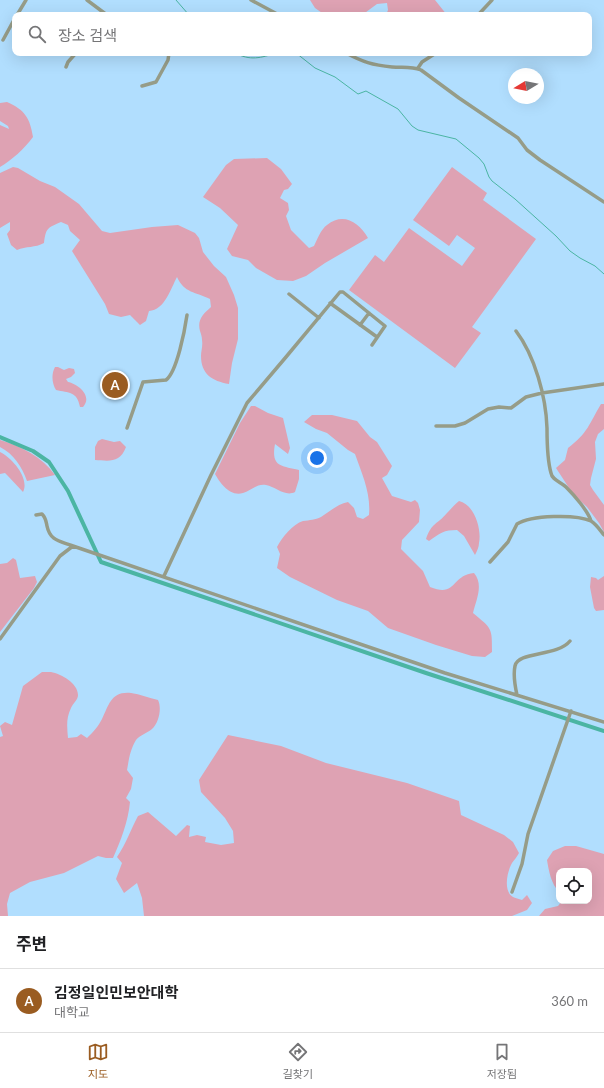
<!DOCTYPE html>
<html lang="ko">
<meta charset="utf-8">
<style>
body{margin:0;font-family:Lato,"Noto Sans KR",sans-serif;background:#f6f6f6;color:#202124}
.controls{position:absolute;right:12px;bottom:12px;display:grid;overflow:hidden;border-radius:8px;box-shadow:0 4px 16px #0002}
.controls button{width:36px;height:36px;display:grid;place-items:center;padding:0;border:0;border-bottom:1px solid #e0e0e0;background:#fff;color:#202124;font:20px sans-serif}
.compass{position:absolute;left:508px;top:68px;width:36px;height:36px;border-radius:50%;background:#fff;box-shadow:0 4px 16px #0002;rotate:260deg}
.you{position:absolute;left:317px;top:458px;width:14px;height:14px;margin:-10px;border:3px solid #fff;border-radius:50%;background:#1a73e8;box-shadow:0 0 0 6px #1a73e833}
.badge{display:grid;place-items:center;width:26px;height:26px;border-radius:50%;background:#9a5c21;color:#fff;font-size:13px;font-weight:700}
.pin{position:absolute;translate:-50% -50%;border:2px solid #fff;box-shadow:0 1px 4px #0006}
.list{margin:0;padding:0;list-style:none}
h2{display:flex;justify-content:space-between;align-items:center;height:52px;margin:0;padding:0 16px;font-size:17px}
h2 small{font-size:13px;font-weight:400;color:#757577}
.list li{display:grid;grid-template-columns:26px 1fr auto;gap:12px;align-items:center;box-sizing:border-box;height:64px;padding:0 16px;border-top:1px solid #e0e0e0}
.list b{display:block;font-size:15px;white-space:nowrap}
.list p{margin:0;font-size:13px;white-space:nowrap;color:#757577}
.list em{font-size:13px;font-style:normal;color:#757577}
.icon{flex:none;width:22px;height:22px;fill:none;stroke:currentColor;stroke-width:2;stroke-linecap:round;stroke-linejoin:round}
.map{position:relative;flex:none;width:604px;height:916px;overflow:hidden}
.search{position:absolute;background:#fff;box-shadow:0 4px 16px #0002;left:12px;right:12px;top:12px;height:44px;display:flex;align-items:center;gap:10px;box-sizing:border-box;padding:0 14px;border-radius:8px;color:#757577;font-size:15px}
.sheet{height:116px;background:#fff}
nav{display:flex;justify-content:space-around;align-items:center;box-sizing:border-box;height:56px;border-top:1px solid #e0e0e0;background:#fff;font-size:11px;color:#757577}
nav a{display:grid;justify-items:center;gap:2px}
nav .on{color:#9a5c21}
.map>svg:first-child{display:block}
.green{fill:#dea2b3}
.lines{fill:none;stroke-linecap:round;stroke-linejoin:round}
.stream{stroke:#4bb5a3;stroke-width:1}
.canal{stroke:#4bb5a3;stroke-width:4}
.street{stroke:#969c88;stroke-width:3.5}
</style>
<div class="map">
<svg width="604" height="916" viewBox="0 0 604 916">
<rect width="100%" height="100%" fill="#b1defe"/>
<path class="green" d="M310,0H435L447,15H386L388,10L387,3L377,4L362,15H325L315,8Z
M7,102C25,110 30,118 33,137C24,149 12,160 0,167V125L9,129L8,126L0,121V103Z
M267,158L281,169L292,184L288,189L284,190L280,198L288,203L289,210L286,216L291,230L309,248L314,246C317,240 321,229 327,225C343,212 359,222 368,238L325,263L306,276L293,281L277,280L256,268L248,260L232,256L227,249L238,225L220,208L203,197L226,165L234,159Z
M13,167L18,168L40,181L55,187L79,204L102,231L110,233L152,227L178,225L195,233L199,238L203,252L214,266L226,277L234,295L238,308V339L232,363L229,384C212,381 201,374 201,356C201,351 203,346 202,340C202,337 201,334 200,331C197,320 203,314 211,307L210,299C196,292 184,293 177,277C171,288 165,310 149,311L146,321L140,325L130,315L121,317L109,314L105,304L72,251L80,240L70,231L68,225L61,222C47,228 46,228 44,243C35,248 26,246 17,250L11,245L7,234L10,230V222L0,228V173Z
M452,167L487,193L483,200L536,239L472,327L481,333L455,368L349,290L375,255L384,262L409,228L462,266L475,248L457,235L449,246L413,220Z
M55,367H58L64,370L69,368L74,369L75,373L71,377L66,379L68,382C78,384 93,396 83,407H80C77,391 69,393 56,390C52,384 51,374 55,367Z
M601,404H604V429L598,434L595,442L596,459L591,478L590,485L593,490L604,505V532L599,523L587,507L573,494L556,468L565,460L568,448C588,433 589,424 601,404Z
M251,406H255L268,413L283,418L290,448L288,454L275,444C271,466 280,466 299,470V479L295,492C285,497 276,487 266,485C257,483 251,491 243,493C230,497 220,483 215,474L240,423Z
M312,415H332L357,421L370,437L377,442L392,466L387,475L382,478L392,496L411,502L415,500L418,503L420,510L419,522L402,540L401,549L423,571L430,587C457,598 451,575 474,573C484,585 476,600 473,613C492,629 492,627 492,652L485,657L472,656L436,645L388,628L368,611L337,600L290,577L277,568L280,554L277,547C282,537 293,524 303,521C310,520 315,520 321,517C330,511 338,504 348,502L354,508L357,517L363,519L369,515C371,493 362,474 355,454L348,450L327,433L316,429L304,422Z
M102,439L114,442L120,441L126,447C120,463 110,461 95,460V447L98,441Z
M0,440C21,446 42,457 55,475L27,481C22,467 14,454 0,447Z
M0,452C12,458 30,478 23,492L7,475L5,473L0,474Z
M459,501C474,504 482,529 479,543C479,547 477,551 475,555L464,536L457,530C444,530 440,533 429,541L426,539C432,522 437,525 447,513C451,509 454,505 459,501Z
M13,558L16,560L20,578L35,576L37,582L34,588L0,632V564L7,563Z
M604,576V610L596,611L594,608L590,587L591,577L596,578L598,580Z
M42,672C45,672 48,672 51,672C61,674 78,683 78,695C78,700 73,703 71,708C66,718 67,727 68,738L77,737L81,734L87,738C93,732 98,727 102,719C109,705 111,691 131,693C140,694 149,698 158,700C162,708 159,723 152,729C147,733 140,735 136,740C130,750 129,759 127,770L133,778L131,789L126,798L130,802C128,822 121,840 113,858H106L98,856L64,873L30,882L10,893L7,904L8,916H0V737L3,736L0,726L5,722L12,725L23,686Z
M228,735L281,746L326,763L407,783L459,801L461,815L504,835L513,842L519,853C517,857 514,860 512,863C507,872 503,891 513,897C515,898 519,899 522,900L527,895L532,903L527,910L512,916H144L142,898L137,883L124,893L116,879L122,863L117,857C126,844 131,829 138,816L148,812L176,836L187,825L190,826L189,837L197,835L206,837L205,842L221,845L234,843L233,831L225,818L201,792L199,780Z
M565,846H576L604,854V916H539L545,909L558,906L562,901H589V871H559V892C551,883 549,872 547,860L553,851Z"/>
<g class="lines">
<path class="stream" d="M176,0L189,15
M235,53C250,61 261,58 276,53
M296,53L315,68L335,77L358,94L366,91L398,109L412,126L418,130L456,139L479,158L484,164L489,177L492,181L515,199L556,236L570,251L580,258L595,266L604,274"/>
<path class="canal" d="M0,437L33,451L49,462L68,491L101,562L426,673L604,731"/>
<path class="street" d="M87,0L107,15
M251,0L279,15
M17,15L26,0
M478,15L492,0
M3,40L15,18
M346,53C363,62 372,65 392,67C402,68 411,66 421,70L459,98L518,138L527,150L540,160L604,202
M66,67L68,62L76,53
M418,68L422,62L436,53
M142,86L156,82L168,60L169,53
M289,294L319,318
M330,303L377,337
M360,325L369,313
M516,331C535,356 546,397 547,428C547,443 547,459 551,473C552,480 561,482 566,487C574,495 588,511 591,521
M436,426H455L465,423L488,409L499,407L511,408L526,397L542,393L604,384
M127,428L143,382L166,380C177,372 185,329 187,315
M36,515L42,514C46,518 46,521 47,526C50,541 60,541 73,546
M490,562L508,542L517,524C531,515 576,514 591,521C596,524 600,530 604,535
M164,576L211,475L247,403L286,357L340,292H343L385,326L372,345
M0,639L60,556L73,546L445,673L604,722
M517,695C515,686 513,675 515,666C518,651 557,657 570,641
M512,892L522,864L528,834L571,711"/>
</g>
</svg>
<div class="controls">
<button><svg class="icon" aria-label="locate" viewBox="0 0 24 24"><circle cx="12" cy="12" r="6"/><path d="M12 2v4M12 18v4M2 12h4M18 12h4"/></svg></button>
</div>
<svg class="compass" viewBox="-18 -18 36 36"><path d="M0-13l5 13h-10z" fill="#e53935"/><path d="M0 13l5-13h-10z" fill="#757577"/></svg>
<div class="you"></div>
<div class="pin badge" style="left:115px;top:385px">A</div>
<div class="search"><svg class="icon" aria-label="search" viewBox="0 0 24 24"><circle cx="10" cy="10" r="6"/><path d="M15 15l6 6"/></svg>장소 검색</div>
</div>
<section class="sheet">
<h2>주변<small></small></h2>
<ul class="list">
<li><span class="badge">A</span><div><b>김정일인민보안대학</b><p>대학교</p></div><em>360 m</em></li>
</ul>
</section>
<nav>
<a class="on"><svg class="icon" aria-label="map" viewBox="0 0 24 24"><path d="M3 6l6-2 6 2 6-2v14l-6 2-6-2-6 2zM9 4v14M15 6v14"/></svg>지도</a>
<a><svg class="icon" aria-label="directions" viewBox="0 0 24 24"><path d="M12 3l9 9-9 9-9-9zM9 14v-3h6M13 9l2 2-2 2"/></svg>길찾기</a>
<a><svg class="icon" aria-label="saved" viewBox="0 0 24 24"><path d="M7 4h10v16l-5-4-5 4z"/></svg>저장됨</a>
</nav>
